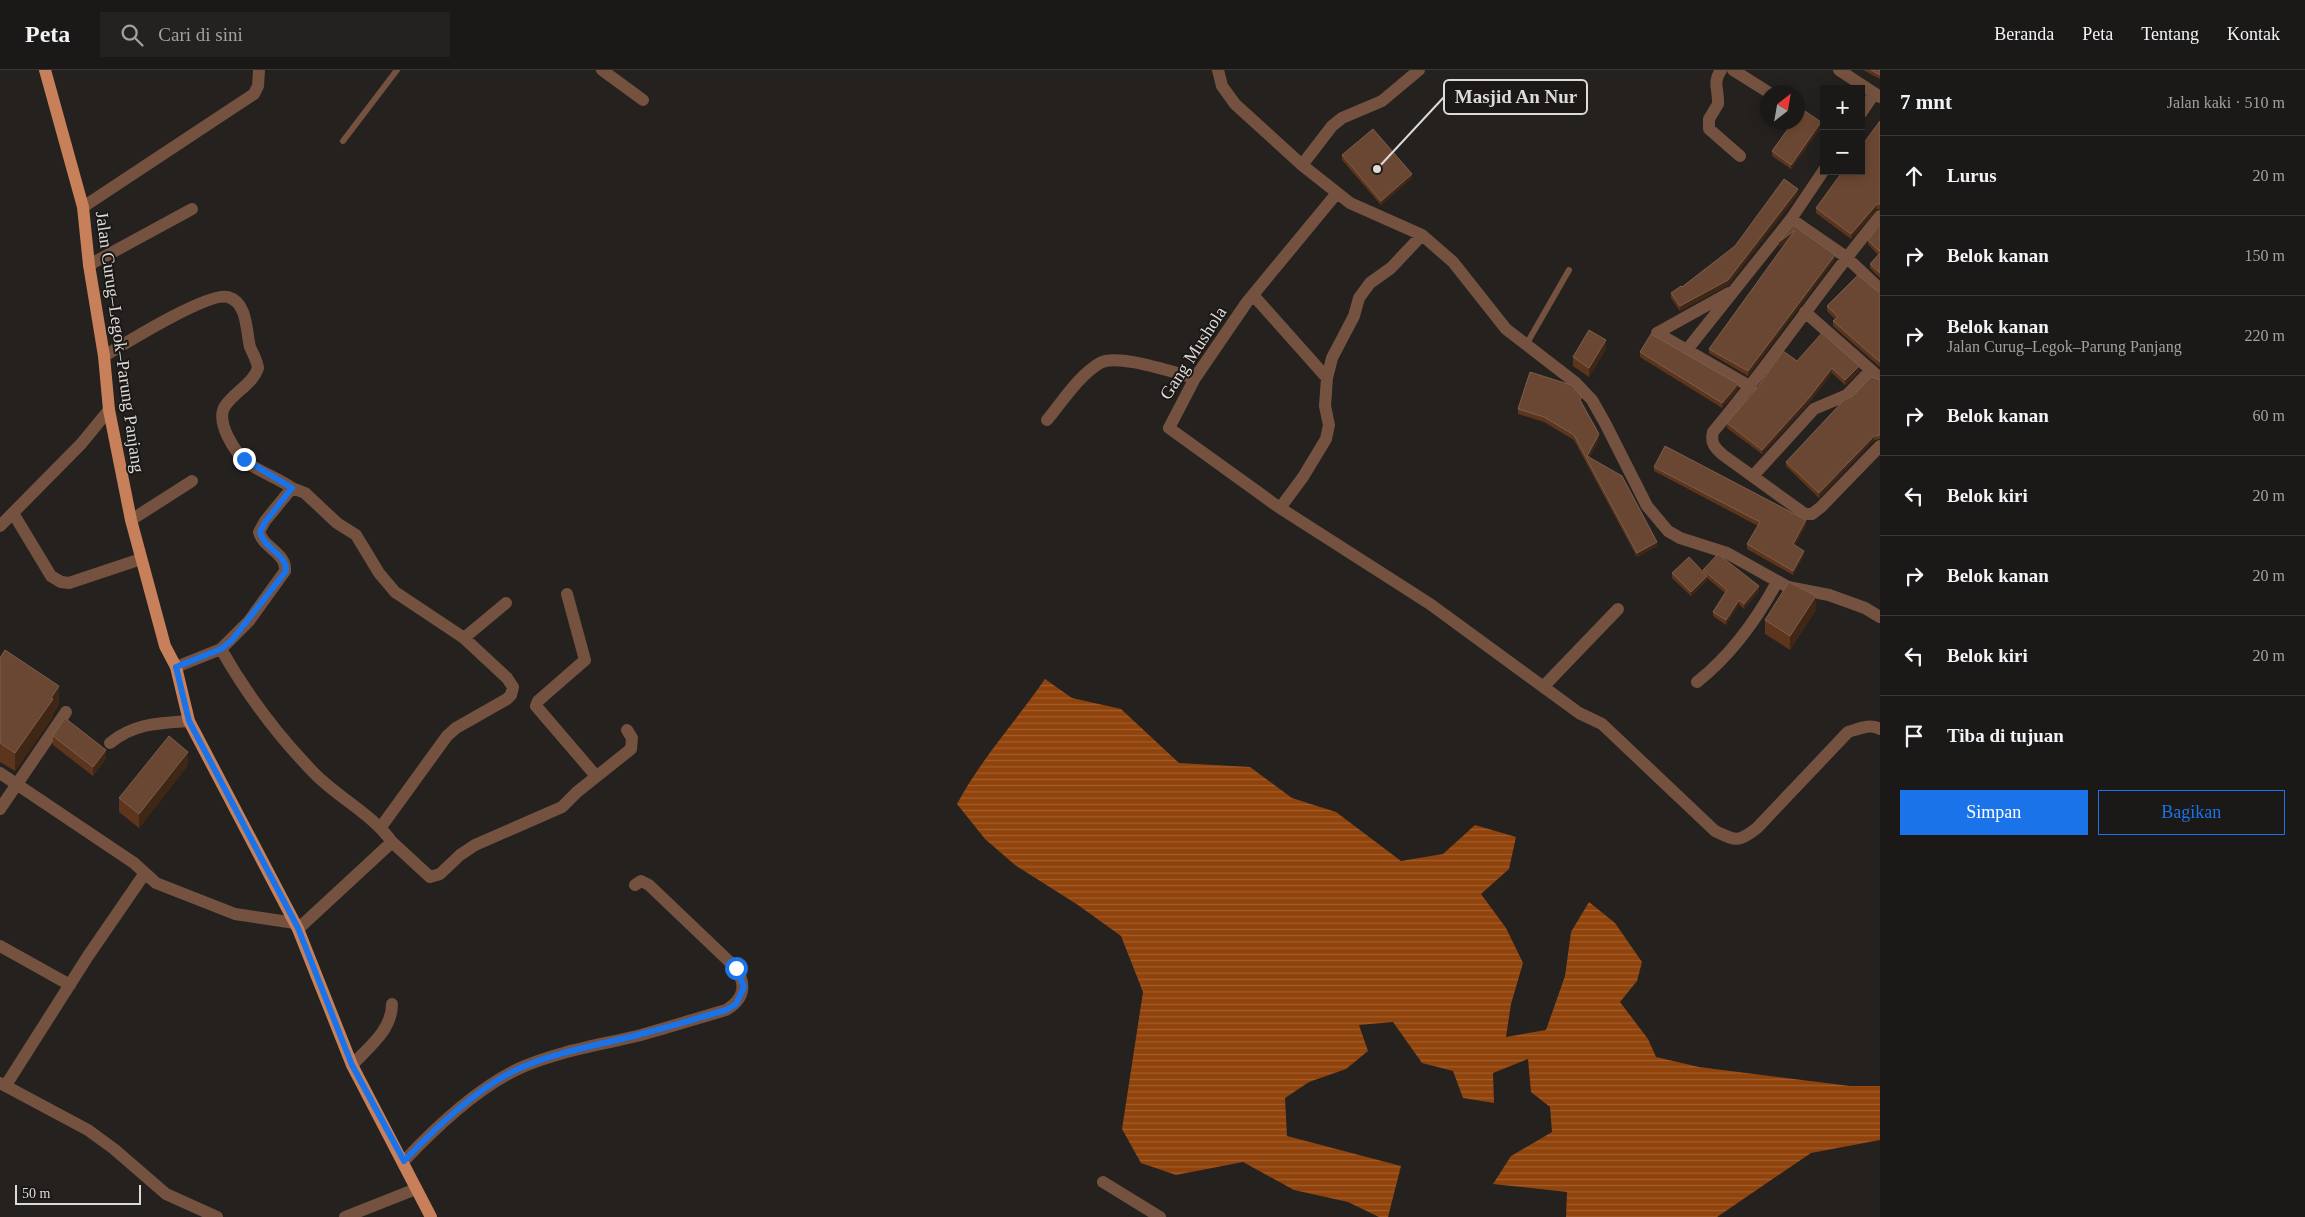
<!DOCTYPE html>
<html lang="id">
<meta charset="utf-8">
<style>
body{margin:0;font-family:"Times New Roman",serif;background:#242220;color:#f1f3f6}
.controls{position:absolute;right:15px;top:15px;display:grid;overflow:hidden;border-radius:0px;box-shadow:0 2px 12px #0003}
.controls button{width:45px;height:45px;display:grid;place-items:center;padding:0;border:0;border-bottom:1px solid #393836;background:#1b1917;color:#f1f3f6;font:25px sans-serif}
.compass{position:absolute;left:1760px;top:15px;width:45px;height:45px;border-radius:50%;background:#1b1917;box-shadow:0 2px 12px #0003;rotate:31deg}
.scale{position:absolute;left:15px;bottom:12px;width:126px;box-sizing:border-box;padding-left:5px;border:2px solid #dddbda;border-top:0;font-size:14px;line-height:18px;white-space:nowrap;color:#dddbda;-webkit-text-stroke:4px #1b1816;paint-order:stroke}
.stop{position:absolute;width:15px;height:15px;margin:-11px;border:4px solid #1a73e8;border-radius:50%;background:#fff}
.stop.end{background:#1a73e8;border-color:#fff;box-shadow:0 1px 5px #0008}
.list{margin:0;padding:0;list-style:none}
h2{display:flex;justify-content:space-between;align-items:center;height:65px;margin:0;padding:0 20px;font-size:21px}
h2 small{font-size:16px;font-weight:400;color:#a0a0a1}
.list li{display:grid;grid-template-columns:32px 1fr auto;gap:15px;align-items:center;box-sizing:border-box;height:80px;padding:0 20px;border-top:1px solid #393836}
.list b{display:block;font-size:19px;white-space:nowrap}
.list p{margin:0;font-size:16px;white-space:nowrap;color:#a0a0a1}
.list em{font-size:16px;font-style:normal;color:#a0a0a1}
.actions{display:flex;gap:10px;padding:15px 20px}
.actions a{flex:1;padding:11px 0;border:1px solid #1a73e8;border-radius:0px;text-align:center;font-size:18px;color:#1a73e8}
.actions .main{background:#1a73e8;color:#fff}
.icon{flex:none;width:28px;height:28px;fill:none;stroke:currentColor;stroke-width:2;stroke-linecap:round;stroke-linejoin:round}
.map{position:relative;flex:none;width:1880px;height:1147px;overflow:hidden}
header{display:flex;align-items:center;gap:30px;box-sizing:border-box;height:70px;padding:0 25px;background:#1b1917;border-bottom:1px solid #393836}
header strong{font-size:24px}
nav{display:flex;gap:28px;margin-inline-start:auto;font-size:18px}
.search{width:350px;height:45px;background:#242220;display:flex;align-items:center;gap:12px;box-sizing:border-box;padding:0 18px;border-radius:0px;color:#a0a0a1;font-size:19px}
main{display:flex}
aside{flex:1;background:#1b1917}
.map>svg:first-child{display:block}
.water{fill:url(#water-rules)}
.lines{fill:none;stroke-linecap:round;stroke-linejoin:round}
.lane{stroke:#74523f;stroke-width:6}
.street{stroke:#74523f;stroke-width:12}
.primary{stroke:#c78059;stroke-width:12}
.wall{fill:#5d351d}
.shaded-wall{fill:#402615}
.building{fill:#6a4732;stroke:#7c5e4c}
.route{stroke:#1a73e8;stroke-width:6}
.labels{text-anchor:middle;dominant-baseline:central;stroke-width:4;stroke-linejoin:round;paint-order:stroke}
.street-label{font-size:18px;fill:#dddbda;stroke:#1b1816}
.leader{fill:none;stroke:#dddbda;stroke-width:2}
.callout-dot{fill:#dddbda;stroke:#1b1816;stroke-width:2}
.callout{fill:#1b1816;stroke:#dddbda;stroke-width:2}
.callout-label{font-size:19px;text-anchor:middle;font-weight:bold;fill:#dddbda}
</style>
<header>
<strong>Peta</strong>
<div class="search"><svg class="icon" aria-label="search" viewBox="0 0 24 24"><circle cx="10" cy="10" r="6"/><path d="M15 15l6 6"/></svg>Cari di sini</div>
<nav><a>Beranda</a><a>Peta</a><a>Tentang</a><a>Kontak</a></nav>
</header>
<main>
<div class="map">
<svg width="1880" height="1147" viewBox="0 0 1880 1147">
<defs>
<pattern id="water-rules" width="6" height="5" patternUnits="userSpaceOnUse" patternTransform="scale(1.25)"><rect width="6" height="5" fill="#91430c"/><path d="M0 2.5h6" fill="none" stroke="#a05e2f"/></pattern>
</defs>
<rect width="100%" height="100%" fill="#24211f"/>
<path class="water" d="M1045,609L1072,628L1121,639L1179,693L1250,697L1292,728L1336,742L1401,791L1443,784L1475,755L1516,767L1509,799L1481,824L1506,858L1523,893L1511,934L1506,967L1546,960L1565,906L1571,862L1589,832L1615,853L1642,892L1637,911L1620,932L1648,969L1656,987L1699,997L1850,1016H1880V1070L1811,1083L1717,1147H1566L1567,1122L1493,1114L1511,1086L1552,1062L1550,1037L1531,1022L1528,989L1493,1003L1494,1033L1463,1028L1453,1001L1422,993L1393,952L1359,955L1368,981L1346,999L1309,1012L1285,1028L1287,1066L1401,1096L1388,1147H1379L1348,1132L1294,1120L1243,1092L1176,1105L1141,1093L1122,1059L1143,922L1121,866L1078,835L1015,795L985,769L957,734C981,689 1016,651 1045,609Z"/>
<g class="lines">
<path class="lane" d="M343,71L397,0
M1526,275L1569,200"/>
<path class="street" d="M602,0L643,30
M1218,0L1222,16L1235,34L1302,95L1350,133L1422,165L1453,192L1506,259L1576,313L1592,330L1605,353L1647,436L1668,461L1680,468L1727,483L1788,517L1829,525L1865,538L1880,547
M1721,0C1712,13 1719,20 1718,34L1709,49V59L1740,86
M1733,0L1768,22
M1839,0L1880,27
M1861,43L1874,24
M1302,95L1332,56L1342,48L1382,31L1419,0
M83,137L254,24L258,16L259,0
M1880,146C1822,216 1772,292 1713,362C1710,373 1715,378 1723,385L1805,444H1812L1821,437L1880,376
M1791,149L1846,187L1880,219
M1422,165L1391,198L1370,213L1359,228L1354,246L1332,288L1327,308L1325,336L1329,355L1326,369L1303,407L1280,438L1430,534L1579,643L1602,654L1715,761C1736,771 1738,773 1757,758L1848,662C1858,659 1871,653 1880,659
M89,195L192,139
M1253,225L1327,308
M1805,242L1880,308
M1657,263L1751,317
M1657,263L1729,223
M1686,281L1791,149L1824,100
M104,286C124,274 209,221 228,227C248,233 246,261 250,277C253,284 257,290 258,298C253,314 234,322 225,336C215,352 235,383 248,393C260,402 278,408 292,418
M1047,350C1062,332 1079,305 1100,293C1118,283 1174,303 1195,308
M1753,406L1814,339L1847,325L1871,300
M1280,438L1169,358L1195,308L1247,232L1337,123
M13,443L51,506L61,512L69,513L141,489
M131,450L192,411
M0,456L81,374L109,340
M567,524L585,590L538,631L536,636L596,706
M464,568L506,533
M176,597L221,579
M1697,612C1730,586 1757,549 1777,512
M1544,616L1618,539
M110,673C134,653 160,653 189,651
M0,703L134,793L156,813L235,844L295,853
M0,739L66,642
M392,772L430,807L440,804L460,785L475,775L562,737L577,722L631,679L632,668L627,660
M298,859L392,772C372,744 340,729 315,704C278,666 247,625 221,579L249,551L285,501C287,483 263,478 259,462L265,451L292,418L305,423L337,453L356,465L379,503L395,522L464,568L507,608L513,617L511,625L507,629L456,658L447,666L381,757
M0,876L70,915
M352,995C369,977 392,960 392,934
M0,1013L88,1060L114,1079L166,1124L217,1147
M6,1015L88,886L145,803
M404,1091C435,1058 479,1017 520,998C558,981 601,975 641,965C670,957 698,948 726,940C744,929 747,916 736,898L649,815L641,811L635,815
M1103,1112L1160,1147
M345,1147L416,1119"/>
<path class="primary" d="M45,0L83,137L89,195L104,286L109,340L131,450L165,576L176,597L189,651L298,859L352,995L431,1147"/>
</g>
<path class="wall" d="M1863,0H1880V9Z
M1880,51V139H1877L1851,169L1816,143V138Z
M1821,57L1791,99L1772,86V81Z
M1342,85L1412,108L1381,135L1342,90Z
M1798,124L1728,215L1680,241L1671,228V223L1682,217L1735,176Z
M1880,154V208L1870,198V194L1878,185L1868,174V170Z
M1793,155L1835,189L1748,306L1709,283V279L1787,171L1779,177Z
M1880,221V297L1833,256V251L1835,249L1827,241V236Z
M1606,279L1589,307L1573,296V287Z
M1640,282L1738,319L1722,338L1640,287Z
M1797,291L1859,301L1845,315L1832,303L1809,333L1762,384L1727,358V353Z
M1880,310V369L1874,370L1819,428L1786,396V392L1853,326Z
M1582,331V332L1599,369L1589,388L1657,476L1637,487L1574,370L1544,352L1518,344V339Z
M1654,397L1806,455L1795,475L1804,485L1793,505L1747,479V474L1758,456L1654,401Z
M1703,500L1759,521L1744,539L1739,534L1726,555L1713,546V542L1725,523L1707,508V510L1691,526L1672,508V503L1703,502Z
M1816,540L1790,580L1765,564V550Z
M0,588L59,634L53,644V647L15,701L0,692Z
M53,666L106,689L93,706L53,675Z
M188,695L139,758L119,742V728Z"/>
<path class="shaded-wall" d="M1821,52V57L1791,99V95Z
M1412,104V108L1381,135V131Z
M1798,119V124L1728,215L1680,241V236Z
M1877,134V139L1851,169V164Z
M1795,160V165L1779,177V172Z
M1835,185V189L1748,306V301Z
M1606,270V279L1589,307V298Z
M1859,296V301L1845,315V310Z
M1832,298V303L1809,333L1762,384V380Z
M1738,314V319L1722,338V333Z
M1599,364V369L1587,391V386Z
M1874,366V370L1819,428V423Z
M1806,450V455L1793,479V474Z
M1657,472V476L1637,487V483Z
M1804,481V485L1793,505V501Z
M1707,506V510L1691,526V522Z
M1759,516V521L1744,539V534Z
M1816,526V540L1790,580V566Z
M1739,530V534L1726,555V550Z
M59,616V634L53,644V647L15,701V683Z
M106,680V689L93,706V697Z
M188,682V695L139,758V744Z"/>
<path class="building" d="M1871,0H1880V5Z
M1802,39L1821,52L1791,95L1772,81L1793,52H1798V46Z
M1880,51V134H1877L1851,164L1816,138L1843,101H1861V77Z
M1373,59L1412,104L1381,131L1342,85Z
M1784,109L1798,119L1728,210L1680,236L1671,223L1681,216L1682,217L1735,176Z
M1880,154V182L1868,170Z
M1793,155L1835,185L1748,301L1709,279L1795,160L1779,172Z
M1880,183V203L1870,194Z
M1858,205L1878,222L1880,221V292L1833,251L1838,247L1827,236Z
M1589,260L1606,270L1589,298L1573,287Z
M1822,263L1859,296L1845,310L1832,298L1809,328L1762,380L1727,353L1758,317L1783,281L1797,291Z
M1651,264L1738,314L1722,333L1640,282Z
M1530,302L1571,315L1582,327L1580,330L1599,364L1587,386L1622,406L1657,472L1637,483L1574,365L1544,347L1518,339Z
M1871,307L1880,310V365L1874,366L1819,423L1786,392L1844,330L1853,326Z
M1665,376L1806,450L1793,474L1804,481L1793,501L1747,474L1760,452L1654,397Z
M1718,484L1759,516L1744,534L1739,530L1726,550L1713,542L1727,520L1703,500Z
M1689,487L1707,506L1691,522L1672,503Z
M1789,512L1816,526L1790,566L1765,550Z
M5,580L59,616L51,628L53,629L15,683L0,673V588Z
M65,648L106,680L93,697L53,666Z
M169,666L188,682L139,744L119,728Z"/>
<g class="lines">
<path class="route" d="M244,389L292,418L265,452L260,462C263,478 287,484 286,501L232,570L221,579L176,597L189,651L298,858L352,995L404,1091C435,1058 478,1017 520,998C558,981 601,975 641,964C670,957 698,948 726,940L736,934L744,917L736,898"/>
</g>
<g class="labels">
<g class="street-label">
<text transform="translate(120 272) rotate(82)">Jalan Curug–Legok–Parung Panjang</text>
<text transform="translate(1193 283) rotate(-57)">Gang Mushola</text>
</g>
</g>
<path class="leader" d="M1377 99L1444 27"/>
<circle class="callout-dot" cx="1377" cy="99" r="5"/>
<rect class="callout" x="1444" y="10" width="143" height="34" rx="5"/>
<g class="callout-label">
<text x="1516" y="33">Masjid An Nur</text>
</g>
</svg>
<div class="controls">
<button>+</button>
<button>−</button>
</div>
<svg class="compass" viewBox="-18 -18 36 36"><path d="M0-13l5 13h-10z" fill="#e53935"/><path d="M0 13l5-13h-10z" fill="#a0a0a1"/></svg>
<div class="scale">50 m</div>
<div class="stop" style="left:736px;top:898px"></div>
<div class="stop end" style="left:244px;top:389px"></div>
</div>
<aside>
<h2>7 mnt<small>Jalan kaki · 510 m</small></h2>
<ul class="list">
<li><svg class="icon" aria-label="ahead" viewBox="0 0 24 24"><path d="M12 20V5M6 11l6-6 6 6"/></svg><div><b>Lurus</b></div><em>20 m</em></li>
<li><svg class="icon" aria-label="right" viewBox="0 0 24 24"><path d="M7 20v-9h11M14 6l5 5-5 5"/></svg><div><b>Belok kanan</b></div><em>150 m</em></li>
<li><svg class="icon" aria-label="right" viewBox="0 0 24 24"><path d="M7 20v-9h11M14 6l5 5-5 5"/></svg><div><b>Belok kanan</b><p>Jalan Curug–Legok–Parung Panjang</p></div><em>220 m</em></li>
<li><svg class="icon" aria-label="right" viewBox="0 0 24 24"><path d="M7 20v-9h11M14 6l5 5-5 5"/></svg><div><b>Belok kanan</b></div><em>60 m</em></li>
<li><svg class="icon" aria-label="left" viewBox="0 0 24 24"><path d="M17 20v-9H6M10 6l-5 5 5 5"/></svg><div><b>Belok kiri</b></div><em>20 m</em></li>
<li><svg class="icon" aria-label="right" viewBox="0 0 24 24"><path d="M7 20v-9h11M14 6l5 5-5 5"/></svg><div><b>Belok kanan</b></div><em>20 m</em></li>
<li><svg class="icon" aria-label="left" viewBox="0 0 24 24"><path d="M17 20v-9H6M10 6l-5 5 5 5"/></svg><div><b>Belok kiri</b></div><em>20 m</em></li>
<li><svg class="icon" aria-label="arrive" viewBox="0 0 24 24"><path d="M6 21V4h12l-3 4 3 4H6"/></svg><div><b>Tiba di tujuan</b></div></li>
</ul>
<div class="actions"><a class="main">Simpan</a><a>Bagikan</a></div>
</aside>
</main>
